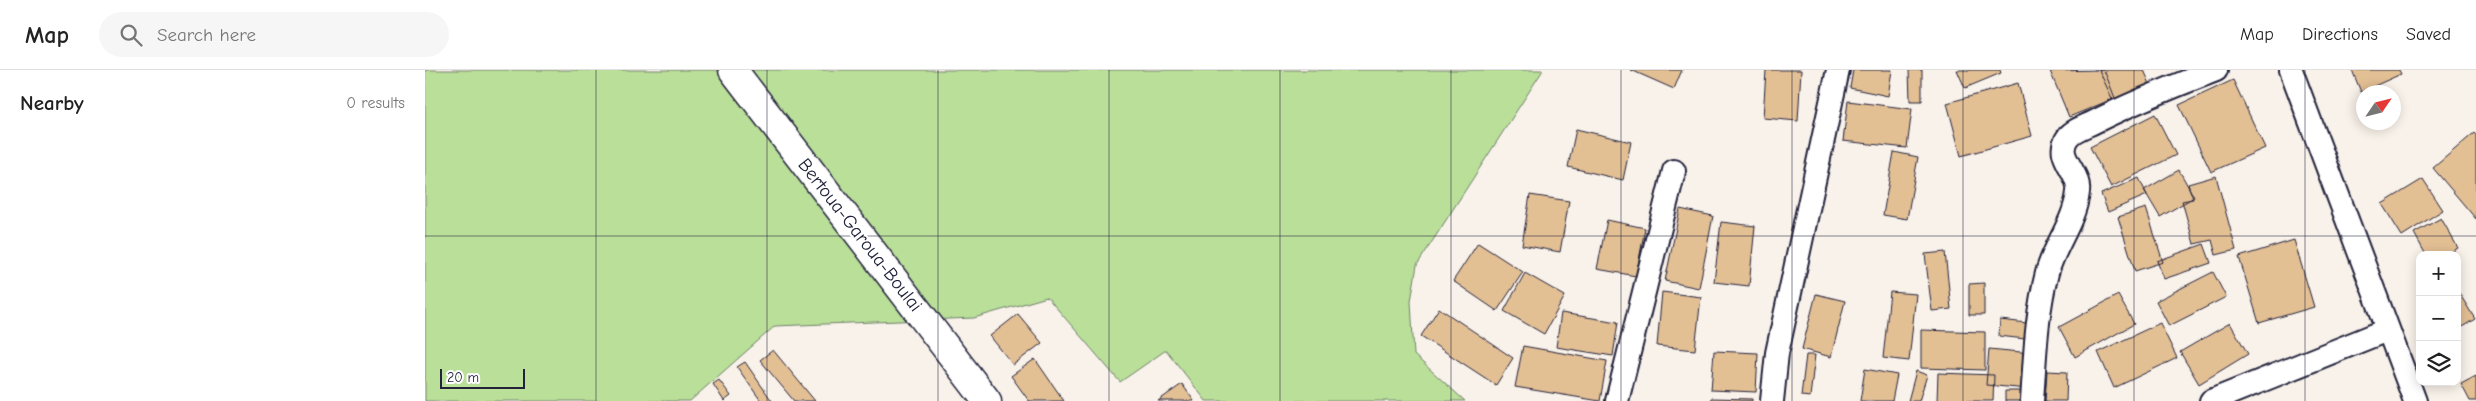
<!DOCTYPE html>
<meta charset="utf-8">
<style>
body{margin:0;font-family:"Comic Neue",sans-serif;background:#f6f6f6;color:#222}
.controls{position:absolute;right:15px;bottom:15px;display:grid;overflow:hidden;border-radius:10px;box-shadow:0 2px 12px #0003}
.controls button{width:45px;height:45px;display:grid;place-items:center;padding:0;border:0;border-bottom:1px solid #e0e0e0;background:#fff;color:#222;font:25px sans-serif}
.compass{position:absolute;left:1931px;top:15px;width:45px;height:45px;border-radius:50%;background:#fff;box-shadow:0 2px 12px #0003;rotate:55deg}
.scale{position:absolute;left:15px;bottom:12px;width:85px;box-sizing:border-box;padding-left:5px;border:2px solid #22223b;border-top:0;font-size:14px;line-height:18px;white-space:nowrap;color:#22223b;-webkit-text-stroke:4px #fff;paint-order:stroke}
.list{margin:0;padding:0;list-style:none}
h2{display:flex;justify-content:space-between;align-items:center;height:65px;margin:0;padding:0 20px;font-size:21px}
h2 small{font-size:16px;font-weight:400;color:#767676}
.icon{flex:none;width:28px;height:28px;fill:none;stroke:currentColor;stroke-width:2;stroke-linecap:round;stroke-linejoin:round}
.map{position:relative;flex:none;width:2051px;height:331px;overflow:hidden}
header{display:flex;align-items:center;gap:30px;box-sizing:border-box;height:70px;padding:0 25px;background:#fff;border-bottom:1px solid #e0e0e0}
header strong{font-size:24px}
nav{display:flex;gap:28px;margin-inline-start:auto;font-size:18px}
.search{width:350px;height:45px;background:#f6f6f6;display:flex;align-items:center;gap:12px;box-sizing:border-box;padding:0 18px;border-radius:28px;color:#767676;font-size:19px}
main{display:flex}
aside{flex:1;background:#fff}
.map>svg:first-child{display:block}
.green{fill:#badf99;stroke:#6e806a}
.building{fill:#e3bf94;stroke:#22223b}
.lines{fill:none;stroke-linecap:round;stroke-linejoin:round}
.minor-casing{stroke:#22223b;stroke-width:26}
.trunk-casing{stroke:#22223b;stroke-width:31}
.minor{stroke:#fff;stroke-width:22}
.trunk{stroke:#fff;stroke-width:28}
.grid{fill:none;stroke:#22223b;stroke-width:1;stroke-opacity:0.55}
.labels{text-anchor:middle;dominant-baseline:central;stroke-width:4.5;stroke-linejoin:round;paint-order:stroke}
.street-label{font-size:19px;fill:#22223b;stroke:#fff}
</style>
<header>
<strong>Map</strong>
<div class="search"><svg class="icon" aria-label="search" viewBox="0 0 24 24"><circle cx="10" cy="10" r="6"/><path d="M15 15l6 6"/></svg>Search here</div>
<nav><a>Map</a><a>Directions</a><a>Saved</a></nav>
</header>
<main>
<aside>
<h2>Nearby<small>0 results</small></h2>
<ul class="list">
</ul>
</aside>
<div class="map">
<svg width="2051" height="331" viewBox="0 0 2051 331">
<rect width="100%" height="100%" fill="#f9f2ea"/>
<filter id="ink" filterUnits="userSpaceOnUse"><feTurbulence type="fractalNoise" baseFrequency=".02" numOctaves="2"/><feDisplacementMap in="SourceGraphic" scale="10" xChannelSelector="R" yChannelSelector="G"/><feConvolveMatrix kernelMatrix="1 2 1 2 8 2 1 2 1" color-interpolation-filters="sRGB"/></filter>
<g filter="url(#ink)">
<path class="green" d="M0,0H1118L992,195L986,231L989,285L1040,331H781L741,280L695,312L622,227L549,248L350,256L265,331H0Z"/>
<path class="building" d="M1206,0H1257L1249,19Z
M1341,0H1376L1373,51L1338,48Z
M1428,0H1467L1463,26L1425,18Z
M1484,0H1497V31H1485Z
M1532,0H1575L1576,3L1540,18Z
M1674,0H1719L1728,21L1691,37Z
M1679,0L1690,28L1644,47L1625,1Z
M1927,0H1974L1976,4L1936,22Z
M1808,10L1840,78L1786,102L1754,35Z
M1593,13L1607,66L1536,86L1522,33Z
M1423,31L1487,39L1482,78L1418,71Z
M1730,44L1751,85L1686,117L1665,77Z
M1151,59L1206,72L1198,110L1143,97Z
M2049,63L2051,65V149L2008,98Z
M1469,82L1493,87L1482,149L1458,145Z
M1754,100L1769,127L1735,147L1719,120Z
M1791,106L1811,180L1791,185L1787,170L1769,174L1757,131L1768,129L1763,114Z
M1714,108L1722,125L1683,142L1676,124Z
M1998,109L2018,140L1977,166L1957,134Z
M1105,125L1144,131L1135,182L1097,175Z
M1721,138L1738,192L1710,201L1693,147Z
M1255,139L1288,146L1274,218L1240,211Z
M2016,148L2033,178L2021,185H2001L1989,163Z
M1182,150L1220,158L1211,206L1172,199Z
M1296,152L1330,156L1324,216L1289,212Z
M1869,170L1889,237L1834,253L1814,187Z
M1053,173L1098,202L1072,241L1028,211Z
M1779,174L1786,193L1739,209L1732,191Z
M1520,182L1526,239L1507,241L1500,184Z
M1788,202L1801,227L1744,256L1731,231Z
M1100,203L1140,226L1119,264L1079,241Z
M1559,213V245H1544V214Z
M1237,222L1276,227L1270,280L1232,276Z
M1465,222L1491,224L1484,291L1458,288Z
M2034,223L2050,249L2032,260V224Z
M1391,224L1420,231L1406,287L1377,279Z
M1693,225L1709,254L1650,287L1634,257Z
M1014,238L1088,288L1071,315L996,266Z
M1136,243L1193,252L1188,286L1131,277Z
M593,244L617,273L588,295L565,266Z
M1575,250L1602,253L1600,269L1574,266Z
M1735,253L1752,288L1689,318L1673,282Z
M1805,253L1823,284L1774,314L1755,282Z
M1496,260L1560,262V300L1496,298Z
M1098,276L1182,291L1175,331L1090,317Z
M1564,279L1606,283L1603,319L1561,315Z
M348,280L390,331H369L335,290Z
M1289,281L1333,283L1331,322L1286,320Z
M1381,285H1390L1385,327L1376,326Z
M610,289L639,331H604L586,306Z
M320,292L347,331H336L312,297Z
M1440,299L1472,305L1467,331H1435Z
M1491,301L1502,305L1494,331H1483Z
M1622,301L1642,302L1641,331H1620Z
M1513,303L1569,305L1568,331H1512Z
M2051,306V331H2045L2036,314Z
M294,310L306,326L299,331L288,314Z
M757,314L769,331H733Z
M1580,321H1596V331H1580Z
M1286,328L1327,329V331H1286Z"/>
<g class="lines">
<g class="minor-casing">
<path id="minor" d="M1866,0L1990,331
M1192,331L1249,101
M1347,331L1352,283L1413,0
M1607,331C1610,288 1611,245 1622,203C1629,176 1650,151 1653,122C1656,101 1628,87 1643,67C1648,60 1661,56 1669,52C1709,32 1749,16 1791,0
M1786,331L1962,260"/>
</g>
<g class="trunk-casing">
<path id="trunk" d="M308,0L562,331"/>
</g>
<use href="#minor" class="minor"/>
<use href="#trunk" class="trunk"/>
</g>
</g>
<path class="grid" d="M171,0V331M342,0V331M513,0V331M684,0V331M855,0V331M1026,0V331M1196,0V331M1367,0V331M1538,0V331M1709,0V331M1880,0V331M0,166H2051"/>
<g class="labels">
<g class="street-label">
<text transform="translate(435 165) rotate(52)">Bertoua-Garoua-Boulai</text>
</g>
</g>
</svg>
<div class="controls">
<button>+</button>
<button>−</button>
<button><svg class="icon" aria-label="layers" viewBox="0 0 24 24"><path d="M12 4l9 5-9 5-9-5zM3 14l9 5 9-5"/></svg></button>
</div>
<svg class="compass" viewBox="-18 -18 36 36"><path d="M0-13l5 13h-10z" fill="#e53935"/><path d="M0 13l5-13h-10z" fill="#767676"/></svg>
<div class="scale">20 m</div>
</div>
</main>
